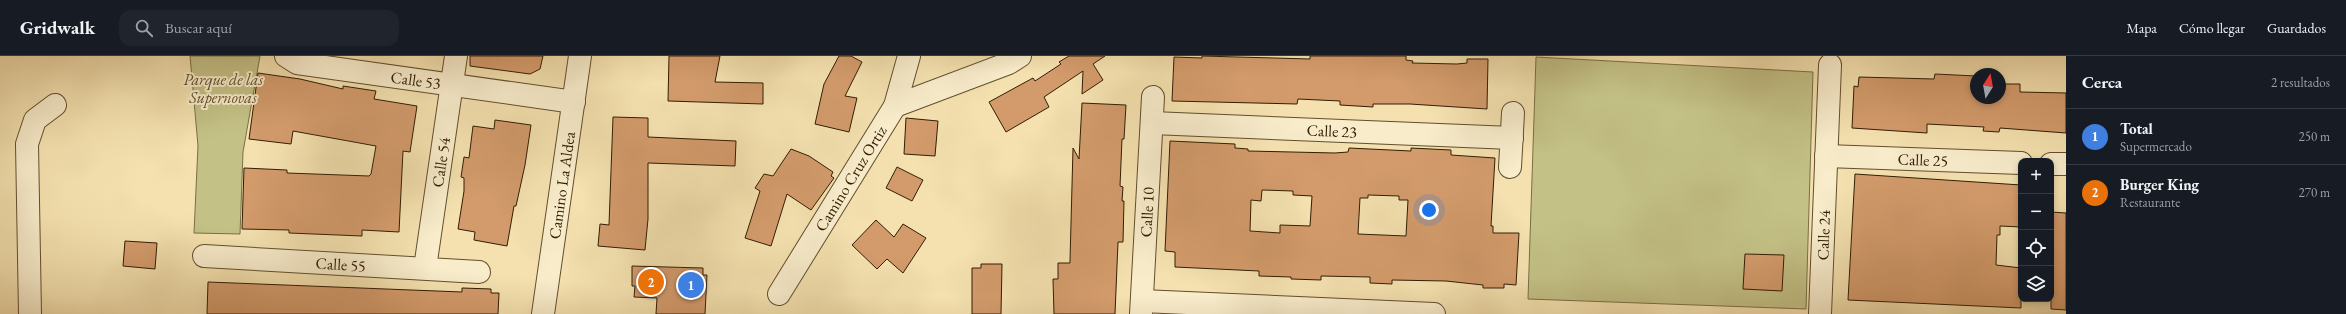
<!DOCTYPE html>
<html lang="es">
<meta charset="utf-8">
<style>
body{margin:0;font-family:"EB Garamond",serif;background:#20242c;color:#f1f3f6}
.controls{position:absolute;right:12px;bottom:12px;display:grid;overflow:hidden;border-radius:8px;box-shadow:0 2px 6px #0003}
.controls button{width:36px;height:36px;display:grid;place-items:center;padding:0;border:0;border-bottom:1px solid #363941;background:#171b24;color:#f1f3f6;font:20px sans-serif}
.compass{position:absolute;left:1970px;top:12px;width:36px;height:36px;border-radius:50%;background:#171b24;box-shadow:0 2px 6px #0003;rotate:11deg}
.you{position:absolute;left:1429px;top:154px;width:14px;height:14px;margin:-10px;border:3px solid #fff;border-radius:50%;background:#1a73e8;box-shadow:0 0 0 6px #1a73e833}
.badge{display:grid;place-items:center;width:26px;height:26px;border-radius:50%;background:#c59692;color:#fff;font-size:13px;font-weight:700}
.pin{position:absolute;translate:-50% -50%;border:2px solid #fff;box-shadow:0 1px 4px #0006}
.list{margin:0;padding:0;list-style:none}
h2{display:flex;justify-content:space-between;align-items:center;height:52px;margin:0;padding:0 16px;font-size:17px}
h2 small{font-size:13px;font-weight:400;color:#9ea1a6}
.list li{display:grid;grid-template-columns:26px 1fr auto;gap:12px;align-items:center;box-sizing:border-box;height:56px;padding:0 16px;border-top:1px solid #363941}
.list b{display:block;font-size:15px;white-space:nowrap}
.list p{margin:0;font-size:13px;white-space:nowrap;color:#9ea1a6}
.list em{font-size:13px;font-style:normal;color:#9ea1a6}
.icon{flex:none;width:22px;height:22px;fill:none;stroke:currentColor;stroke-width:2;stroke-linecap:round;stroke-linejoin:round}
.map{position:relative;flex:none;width:2066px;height:258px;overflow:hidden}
header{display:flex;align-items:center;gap:24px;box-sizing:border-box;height:56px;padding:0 20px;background:#171b24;border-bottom:1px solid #363941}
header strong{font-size:19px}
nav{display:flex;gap:22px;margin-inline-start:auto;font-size:14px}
.search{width:280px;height:36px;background:#20242c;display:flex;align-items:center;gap:10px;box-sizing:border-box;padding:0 14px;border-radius:12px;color:#9ea1a6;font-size:15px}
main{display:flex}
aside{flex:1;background:#171b24}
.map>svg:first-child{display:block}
.green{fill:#c3c186;stroke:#7a6f44}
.building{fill:#d39b6c;stroke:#321d02;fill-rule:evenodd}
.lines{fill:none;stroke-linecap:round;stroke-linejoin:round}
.minor-casing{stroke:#624e2d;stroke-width:24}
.minor{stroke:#f8eccb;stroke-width:22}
.labels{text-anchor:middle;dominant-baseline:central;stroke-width:4;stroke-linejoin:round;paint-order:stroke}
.park-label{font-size:16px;font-style:italic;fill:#5e4e2a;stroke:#f8eccb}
.street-label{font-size:16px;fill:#321d02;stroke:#f8eccb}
</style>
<header>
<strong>Gridwalk</strong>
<div class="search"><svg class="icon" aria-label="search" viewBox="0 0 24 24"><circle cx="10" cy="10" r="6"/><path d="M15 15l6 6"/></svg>Buscar aquí</div>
<nav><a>Mapa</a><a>Cómo llegar</a><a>Guardados</a></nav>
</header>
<main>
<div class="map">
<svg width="2066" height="258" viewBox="0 0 2066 258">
<rect width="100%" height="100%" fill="#f4e1af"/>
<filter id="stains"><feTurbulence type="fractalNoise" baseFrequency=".005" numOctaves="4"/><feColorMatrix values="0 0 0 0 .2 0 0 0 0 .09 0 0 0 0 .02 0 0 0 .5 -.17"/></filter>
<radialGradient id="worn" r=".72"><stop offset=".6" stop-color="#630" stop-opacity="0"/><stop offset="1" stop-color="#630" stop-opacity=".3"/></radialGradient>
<path class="green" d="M190,0H260L243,96L240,178L194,177L198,90Z
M1536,1L1813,16L1806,253L1528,243Z"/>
<path class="building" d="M470,0H543L540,13L530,18L470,10Z
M669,0H720L715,26L763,27V48L668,45Z
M839,0H851L862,6L845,40L857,42L849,76L815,68L824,28Z
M1069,0H1105L1093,8L1103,24L1082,38L1083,15L1044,41L1049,51L1006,76L989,46L1033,22L1035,25L1061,8L1059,6Z
M1202,0L1310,3V0H1406V4L1413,5L1412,7L1457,8L1467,7V3H1488L1487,53L1410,48H1373V51L1340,49V45L1298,43L1297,48L1172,45L1174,1L1202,2Z
M258,17L300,23L343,33V30L376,35L374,43L417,50L410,96L403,95L399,176L362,174V180L289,177V174L242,173L244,112L287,114V117L369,120L371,118L376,90L293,75L291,88L249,83Z
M1935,18L1976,20V42H2000V24L2001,28H2020V36L2066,37V77L2000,72L1999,76L1983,75L1984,71L1927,68V77L1852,72L1854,30L1858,31L1859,21L1934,23Z
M1082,47L1126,49L1124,83H1122L1120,130L1123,131L1122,145H1124L1123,186H1118L1115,258H1054L1053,223H1058V207H1070V205L1073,92L1079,103Z
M613,61L648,62V81L736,85L735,110L648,107V163L645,194L598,190L600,168L609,169Z
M906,62L938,65L935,100L904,98Z
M495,64L531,69L525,109L516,150H514L507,190L474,184L475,176L458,173L464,135V122L461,121L464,101L469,102L473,70L494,73Z
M1170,85L1235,88V92L1248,93V95L1335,97L1348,96L1349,92L1411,95V92L1451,94V99L1495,102L1491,170H1493V177H1519L1516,229L1504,228V232H1483V229L1446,225L1392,224V228L1370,227V221L1321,220V224L1291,223V221L1259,220V215L1175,211V196L1165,195ZM1262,134L1293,135V139L1312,140L1310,170L1280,169V177L1250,175L1251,144L1261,145ZM1368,139L1399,140V144H1408L1406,180L1358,178L1360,142H1368Z
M791,93L809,100L833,116L831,120L834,122L811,154L787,138L771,190L745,182L760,135L755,132L764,118L773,120Z
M897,111L923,124L912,145L886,132Z
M1855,118L2021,129V171L2000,170V179H1997L1996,209L2021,212V252L1848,244Z
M2051,156L2066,157V254L2051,253Z
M876,164L894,181L903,168L926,182L903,217L887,203L877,213L852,189Z
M125,185L157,187L155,213L123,210Z
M1745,198L1784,199L1782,235L1743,233Z
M981,208H1002L1001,258H972V212H981Z
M632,210L703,212V219H707L705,258H656L657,242L634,241L635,230H632Z
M208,226L462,236V232L491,233V237H499L498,258H207Z"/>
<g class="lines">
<g class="minor-casing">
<g id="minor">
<path id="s1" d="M286,0L297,7L574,46"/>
<path d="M895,50L1009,7L1020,0"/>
<path id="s2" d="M1152,67L1512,82"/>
<path id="s3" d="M1826,100L2021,107"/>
<path d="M2051,108H2066"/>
<path d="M1510,111L1513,57"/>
<path id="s4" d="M204,200L479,216"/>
<path id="s5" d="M425,212L456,0"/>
<path id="s6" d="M779,238L895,50L909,0"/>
<path d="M1142,245L1434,258"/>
<path d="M30,258L27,88L35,64L55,49"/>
<path id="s7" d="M543,258L580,0"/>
<path id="s8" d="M1141,258L1153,41"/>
<path id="s9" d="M1820,258L1830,9"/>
</g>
</g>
<use href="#minor" class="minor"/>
</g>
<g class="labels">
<g class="park-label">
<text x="223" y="23">Parque de las<tspan x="223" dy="18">Supernovas</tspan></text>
</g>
<g class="street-label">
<text stroke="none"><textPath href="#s1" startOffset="133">Calle 53</textPath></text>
<text stroke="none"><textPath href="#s2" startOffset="180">Calle 23</textPath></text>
<text stroke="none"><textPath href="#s3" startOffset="97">Calle 25</textPath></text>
<text stroke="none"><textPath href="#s5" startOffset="107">Calle 54</textPath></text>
<text stroke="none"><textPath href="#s6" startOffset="136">Camino Cruz Ortiz</textPath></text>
<text stroke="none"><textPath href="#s7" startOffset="130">Camino La Aldea</textPath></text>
<text stroke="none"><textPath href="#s8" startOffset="102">Calle 10</textPath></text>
<text stroke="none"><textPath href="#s9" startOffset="79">Calle 24</textPath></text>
<text stroke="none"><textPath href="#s4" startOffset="137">Calle 55</textPath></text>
</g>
</g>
<rect width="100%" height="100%" filter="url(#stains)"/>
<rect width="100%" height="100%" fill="url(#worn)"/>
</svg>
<div class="controls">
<button>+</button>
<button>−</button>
<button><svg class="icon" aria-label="locate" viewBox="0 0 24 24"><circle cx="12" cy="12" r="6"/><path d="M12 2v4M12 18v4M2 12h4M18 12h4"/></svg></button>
<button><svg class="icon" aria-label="layers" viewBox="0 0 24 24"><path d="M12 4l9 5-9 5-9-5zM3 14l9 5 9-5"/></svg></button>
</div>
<svg class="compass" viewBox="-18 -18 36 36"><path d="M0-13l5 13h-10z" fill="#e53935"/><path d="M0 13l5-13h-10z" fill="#9ea1a6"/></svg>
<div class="you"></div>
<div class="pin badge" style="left:691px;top:229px;background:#3f7fe0">1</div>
<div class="pin badge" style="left:651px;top:226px;background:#e8710a">2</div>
</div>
<aside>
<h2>Cerca<small>2 resultados</small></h2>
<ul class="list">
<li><span class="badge" style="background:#3f7fe0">1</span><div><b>Total</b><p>Supermercado</p></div><em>250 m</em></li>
<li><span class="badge" style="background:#e8710a">2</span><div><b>Burger King</b><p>Restaurante</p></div><em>270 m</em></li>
</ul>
</aside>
</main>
